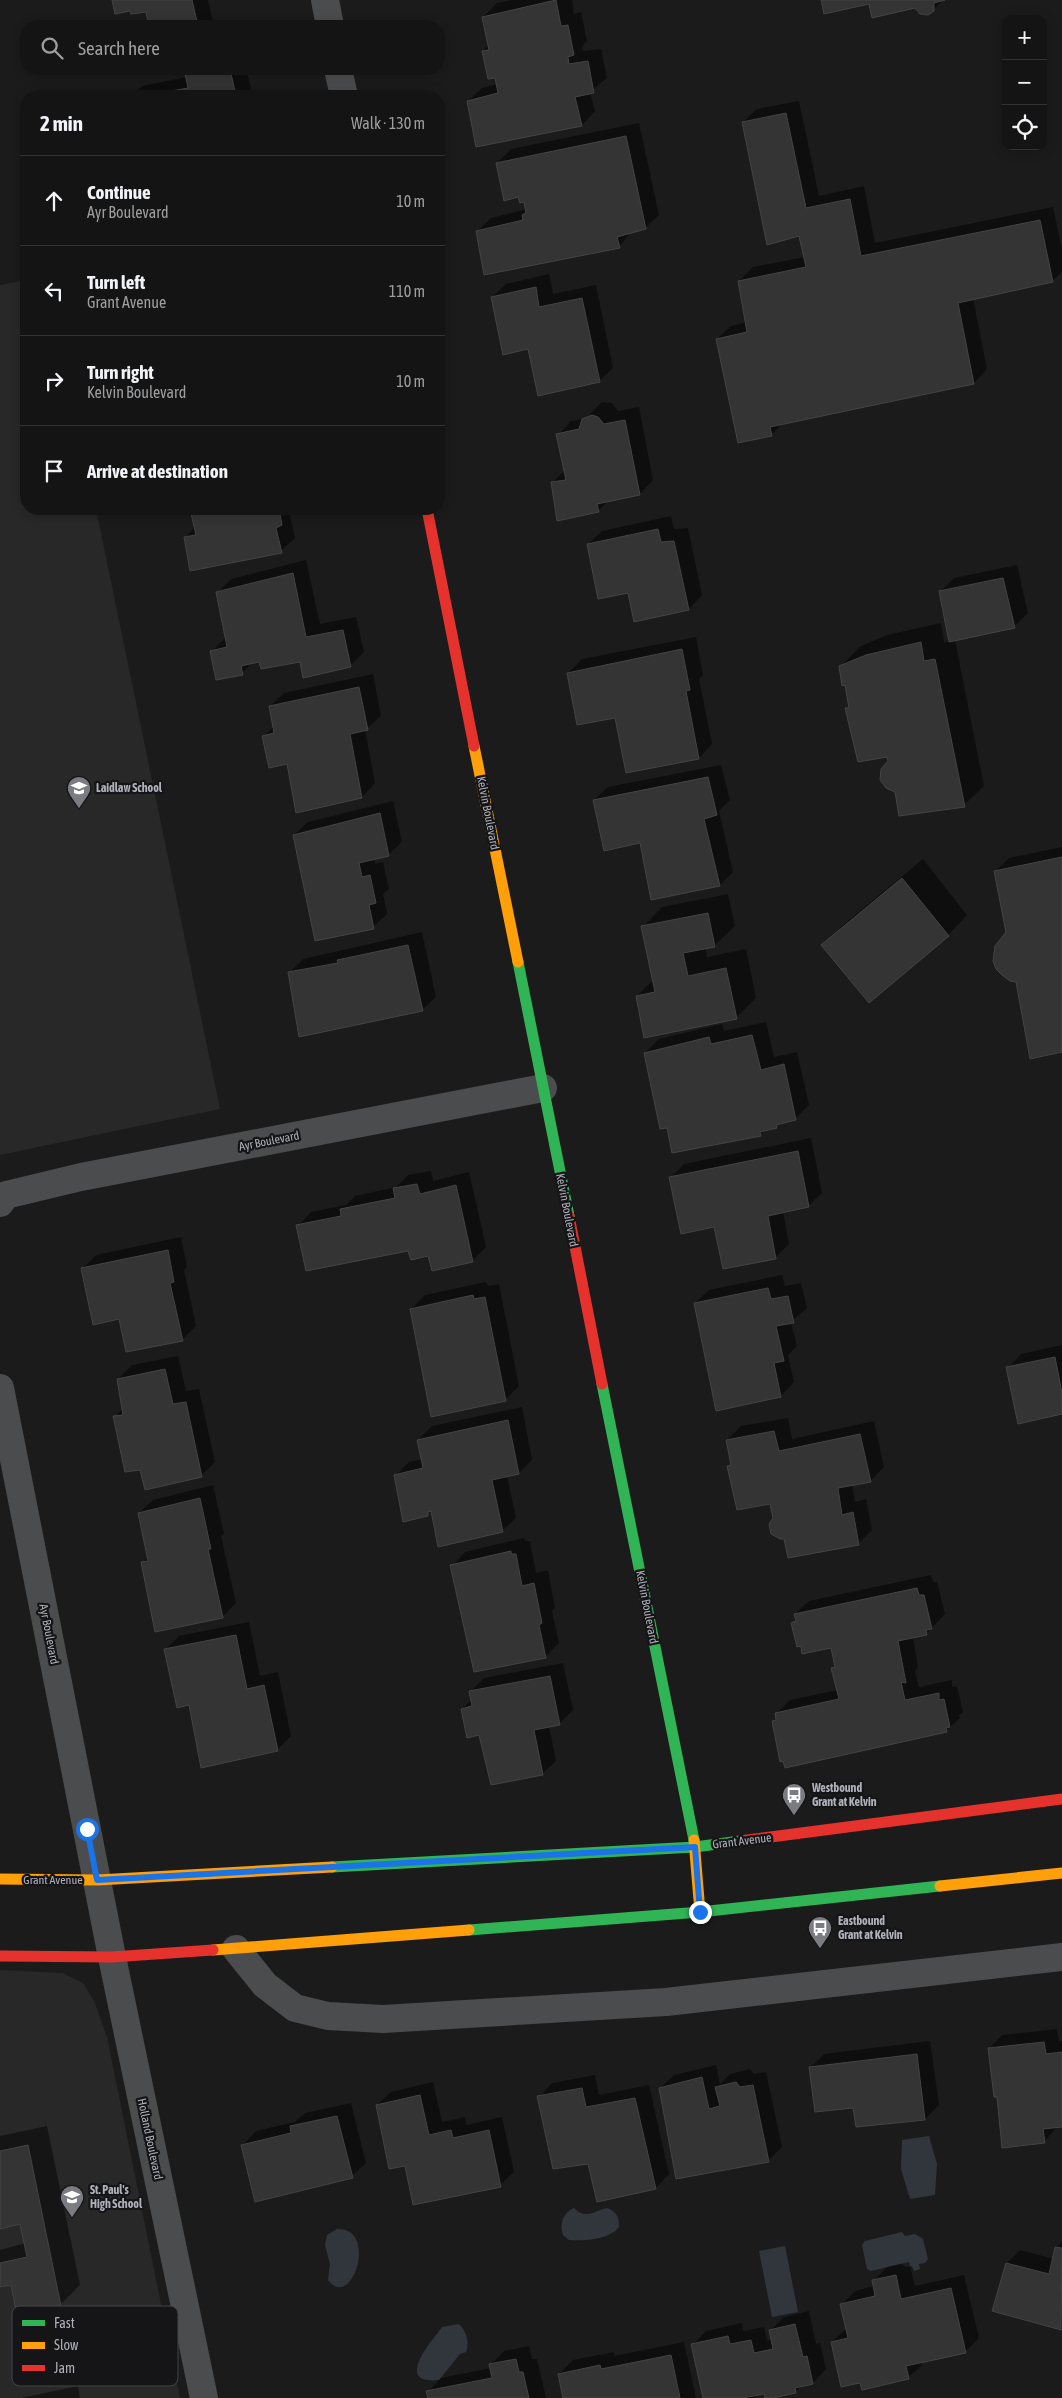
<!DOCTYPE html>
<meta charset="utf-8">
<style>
body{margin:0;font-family:"Asap Condensed",sans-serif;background:#212122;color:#f1f3f6}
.controls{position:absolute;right:15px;top:15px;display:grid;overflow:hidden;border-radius:10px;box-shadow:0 2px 12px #0003}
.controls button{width:45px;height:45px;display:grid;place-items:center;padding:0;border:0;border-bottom:1px solid #333334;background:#141414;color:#f1f3f6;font:25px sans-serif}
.stop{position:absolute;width:15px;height:15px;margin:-11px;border:4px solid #1a73e8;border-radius:50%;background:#fff}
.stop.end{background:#1a73e8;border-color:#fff;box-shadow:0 1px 5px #0008}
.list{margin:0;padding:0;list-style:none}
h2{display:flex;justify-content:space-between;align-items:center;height:65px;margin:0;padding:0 20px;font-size:21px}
h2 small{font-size:16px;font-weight:400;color:#9d9ea0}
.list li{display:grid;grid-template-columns:32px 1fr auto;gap:15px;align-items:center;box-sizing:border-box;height:90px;padding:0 20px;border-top:1px solid #333334}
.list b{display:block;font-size:19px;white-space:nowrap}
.list p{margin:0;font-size:16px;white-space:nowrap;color:#9d9ea0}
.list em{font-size:16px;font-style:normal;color:#9d9ea0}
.icon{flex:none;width:28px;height:28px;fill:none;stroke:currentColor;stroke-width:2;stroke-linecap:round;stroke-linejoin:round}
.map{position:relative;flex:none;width:1062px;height:2398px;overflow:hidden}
.search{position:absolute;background:#141414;box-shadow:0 2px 12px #0003;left:20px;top:20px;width:425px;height:55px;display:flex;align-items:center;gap:12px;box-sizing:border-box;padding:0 18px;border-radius:20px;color:#9d9ea0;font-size:19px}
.panel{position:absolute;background:#141414;box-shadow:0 2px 12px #0003;left:20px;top:90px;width:425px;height:425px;border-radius:20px}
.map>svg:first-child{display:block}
.built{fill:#282829}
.water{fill:#31363d}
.shadow{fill:#0007}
.building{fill:#343435;stroke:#444447}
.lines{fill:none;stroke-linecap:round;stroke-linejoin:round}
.street{stroke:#4b4c4d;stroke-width:28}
.fast{stroke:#30b455;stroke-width:11}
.slow{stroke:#ff9f0a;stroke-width:11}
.jam{stroke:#e5322d;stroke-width:11}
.route{stroke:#1a73e8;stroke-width:6}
.labels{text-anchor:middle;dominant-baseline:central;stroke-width:4.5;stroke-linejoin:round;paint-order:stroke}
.poi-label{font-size:12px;font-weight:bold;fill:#aeb0ba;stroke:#151517;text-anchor:start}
.street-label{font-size:12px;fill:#aeb0ba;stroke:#151517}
.key{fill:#151517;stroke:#434448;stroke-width:1}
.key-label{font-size:14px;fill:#aeb0ba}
</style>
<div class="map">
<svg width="1062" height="2398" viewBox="0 0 1062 2398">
<rect width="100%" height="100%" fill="#1b1b1b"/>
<path class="built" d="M26,280V509H96L220,1109L0,1155V285Z
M0,1970L63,1973L83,1983L94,2001L107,2037L180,2398H0Z"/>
<path class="water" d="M929,2136L937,2164L935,2195L910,2199L901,2169L902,2140Z
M574,2208C585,2220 594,2211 607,2208C617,2212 619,2217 619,2227C609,2240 584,2241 569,2240L563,2235C559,2224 563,2213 574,2208Z
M337,2229C379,2227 352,2312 328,2280L330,2264L325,2245L327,2235Z
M902,2232L905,2236L915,2234L923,2239L928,2259L925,2263L919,2264L920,2269L914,2271L912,2266L906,2267L901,2264L871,2271L867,2269L862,2245L865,2241Z
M785,2246L798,2312L772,2317L759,2251Z
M459,2324C466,2331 470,2342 466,2352L460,2354L439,2380C393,2385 431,2342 442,2327Z"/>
<path class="shadow" d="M114,0H208L214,26H150L147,10L131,9Z
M512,0H572L574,14L581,12L587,41L582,46L583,51L601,49L607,78L590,92L595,111L582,125L468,101L482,88L497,84L483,51L489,45L483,17L497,3Z
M822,0H943L933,10Z
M186,69H246L252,92L247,96H132L142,86L187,77Z
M799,101L819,196L864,186L875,243L1053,207L1062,249V272L1052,281L973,298L987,369L974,383L783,423L771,435L717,339L731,326L747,322L739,281L753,267L805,257L800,234L743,122L757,109Z
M639,123L659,215L645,228L632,231L619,247L478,231L491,218L527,209L525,201L497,163L511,149Z
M549,274L553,294L596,285L613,368L599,381L529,347L492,297L506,284Z
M602,402L612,403L618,411L639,407L653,480L640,494L609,500L598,511L552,483L565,470L558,435L571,421L586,418Z
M191,509H295L290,516L295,538L281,551L185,538L195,527Z
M671,516L674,529L688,528L702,595L689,609L629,591L588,544L602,531Z
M306,560L320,624L356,617L364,652L350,666L301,660L260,661L253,662L242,673L212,651L225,638L217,593L231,579Z
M1017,565L1028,613L1014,627L955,640L984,786L964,805L889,761L888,756L847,709L850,705L841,666L861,646L887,635L941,623L944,642L950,641L941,591L954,578Z
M696,637L703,675L699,679L712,744L699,758L627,772L616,717L568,673L582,659Z
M373,674L381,716L365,730L375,783L362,797L297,811L288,762L264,736L274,726L270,706L284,693Z
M721,765L730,800L719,811L733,872L720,885L641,841L594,800L608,787Z
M393,801L402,842L388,855L374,858L375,864L383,862L389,889L383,894L387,914L373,927L294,835L308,822Z
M1062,847V1051L1007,932L995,872L1009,858Z
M923,859L967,915L948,935L823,945L843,925Z
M728,894L735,926L715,945L705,947L707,957L746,949L756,998L736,1018L637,996L653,980L643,927L662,907Z
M422,932L436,997L422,1010L289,973L303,959Z
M766,1022L774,1057L797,1052L809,1105L795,1119L766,1129L760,1135L668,1126L645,1053L659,1039L722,1024L724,1031Z
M811,1138L822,1193L808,1206L783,1211L789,1244L775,1258L715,1225L671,1177L684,1164Z
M431,1171L433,1181L469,1172L486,1247L472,1261L429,1255L298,1226L311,1212L346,1205L355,1196L396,1187L408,1175Z
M181,1237L187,1267L184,1270L196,1326L182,1340L120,1317L83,1268L96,1255Z
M782,1275L785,1286L801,1283L807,1308L791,1322L797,1346L788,1355L794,1382L781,1396L695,1303L709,1290Z
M486,1282L488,1286L499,1284L519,1386L506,1399L432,1415L411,1309L425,1295Z
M1062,1345V1413L1008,1368L1021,1354Z
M178,1356L186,1391L199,1389L215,1462L201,1476L141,1468L115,1417L123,1408L118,1379L132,1365Z
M522,1407L532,1460L519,1473L507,1476L516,1518L502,1531L432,1510L428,1514L395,1476L409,1462L423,1459L418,1440L432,1426Z
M788,1418L792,1439L874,1421L884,1467L870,1481L852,1484L855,1502L866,1499L872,1530L858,1544L785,1537L774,1518L771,1503L728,1466L732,1463L727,1440L741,1426Z
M213,1485L224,1534L221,1536L236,1603L222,1617L143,1562L149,1557L139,1513L153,1500Z
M524,1538L525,1541H530L536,1573L548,1570L555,1608L552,1611L559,1643L545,1657L452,1566L465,1552Z
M931,1575L933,1582H937L945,1614L926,1634L913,1637L918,1668L915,1671L919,1687L952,1680V1687L957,1686L963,1712L959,1715L960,1718L946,1731L773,1722L777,1717L776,1714L790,1700L838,1690L832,1669L836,1665L832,1647L802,1645L793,1623L797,1620L795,1614L809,1601Z
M249,1622L260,1676L278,1672L291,1736L277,1750L190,1704L165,1650L179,1636Z
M563,1663L573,1710L559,1724L549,1726L556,1761L542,1774L480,1734L462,1709L472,1699L470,1692L484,1678Z
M1057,2029L1059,2041H1062V2126H1058L1044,2142L998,2096L989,2049L1002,2035Z
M930,2041L939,2105L925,2119L857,2125L854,2106L811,2067L824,2054Z
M716,2065L720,2084L730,2074L750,2069L754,2074L766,2072L782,2147L768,2161L660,2088L674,2075Z
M595,2075L599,2095L649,2085L669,2174L656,2188L598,2201L589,2162L539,2097L552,2083Z
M433,2082L442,2122L465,2117L466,2125L502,2117L514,2172L500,2185L406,2164L377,2105L391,2092Z
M351,2103L366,2163L352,2176L243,2145L256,2131L295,2122L305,2113Z
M47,2126L80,2285L60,2305L12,2283L0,2286V2250L26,2243L21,2223L0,2227V2136Z
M1062,2242V2328L1061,2329L1007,2263L1020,2250L1054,2259L1057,2247Z
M909,2262L915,2286L964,2275L979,2338L965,2352L921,2362L922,2365L908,2378L861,2381L832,2342L847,2328L842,2304L855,2291L874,2286L873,2281L887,2267Z
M809,2311L816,2344L820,2343L826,2369L813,2383L801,2386L795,2392L767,2398L765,2392L755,2394L756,2398H705L693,2345L706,2331L742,2323L743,2331L764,2327L767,2341L773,2339L771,2330L784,2317Z
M684,2342L696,2398H564L559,2374L573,2360L614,2352V2356Z
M529,2346L532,2359H537L546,2398H429L428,2392L441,2378L491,2368V2364L504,2351Z
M78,2386L80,2398H21Z"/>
<path class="building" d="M112,0H192L198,26H149L146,12L131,14L130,11L115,14Z
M556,0L561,26L568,25L574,55L568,57L569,64L588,61L594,93L575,97L582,126L476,147L467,101L498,93L495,78L488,79L482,51L489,50L482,17Z
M821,0H945L934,3V11L928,15L920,14L915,8L872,18L869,4L824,14Z
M184,69H230L236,96H143L188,88Z
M786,113L806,208L850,199L861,256L1040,220L1053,282L958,303L974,384L770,427L772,436L738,443L716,339L747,332L738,281L806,267L799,236L767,245L742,122Z
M626,136L646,229L617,237L620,248L484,275L476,231L523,220L522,215L526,213L524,202L520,203L518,197L504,201L496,163Z
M536,287L539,307L582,298L600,382L538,396L528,349L503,355L491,297Z
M592,415L598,417L604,424L625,420L640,495L597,504L599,512L557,521L551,482L566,480L556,434L579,429L582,419Z
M190,509H279L282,525L276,528L282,553L190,571L184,537L196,535Z
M658,529L661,542L674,541L689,610L634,622L628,593L598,599L587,544Z
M293,573L306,637L343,630L351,667L303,678L300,662L261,669L259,662L241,666L243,675L216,680L210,651L227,647L216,592Z
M1003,578L1015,628L949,642L939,591Z
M921,642L924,661L935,659L965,807L899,816L895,792L886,788L880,780L881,769L888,761L887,757L858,762L845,708H849L845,685L842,686L839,666L866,655Z
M682,649L690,690L686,691L699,759L626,773L615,718L577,725L567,673Z
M359,687L368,730L350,734L362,798L296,813L287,764L269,768L262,736L274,733L269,706Z
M708,777L717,815L704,819L720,886L651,900L640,843L604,851L593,800Z
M380,813L389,856L359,863L362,877L370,875L376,903L369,905L374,929L315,941L293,835Z
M1062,857V1052L1030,1059L1016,982L1010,981L1002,975L996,969L993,961L995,946L1006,932L994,871Z
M902,878L949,936L869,1003L821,945Z
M708,913L715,947L683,953L688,976L726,968L737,1019L644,1038L636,996L655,992L641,926Z
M408,945L423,1011L299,1037L288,972L338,963L337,960Z
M752,1035L761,1070L784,1064L796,1120L776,1125L777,1128L760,1132L761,1136L672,1153L667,1128L660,1129L644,1053L709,1037L711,1044Z
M798,1151L809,1207L768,1216L776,1259L723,1269L714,1227L681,1234L669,1177Z
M417,1184L420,1194L456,1185L473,1262L432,1271L428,1256L411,1260L408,1251L306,1271L296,1225L341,1216L340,1209L395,1198L393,1188Z
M168,1250L174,1282L170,1283L183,1341L126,1352L119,1319L93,1325L81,1268Z
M768,1288L771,1299L788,1296L794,1323L776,1326L784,1361L774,1363L781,1397L716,1411L694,1303Z
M473,1295L474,1299L485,1297L506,1401L431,1417L410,1309Z
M1055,1357L1062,1393V1414L1018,1424L1006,1367Z
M165,1369L173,1404L186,1402L202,1477L145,1490L140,1470L125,1472L113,1416L123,1415L117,1379Z
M508,1420L519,1474L492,1480L503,1532L438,1547L431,1511L428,1512V1516L403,1522L394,1475L423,1468L417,1440Z
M774,1431L779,1451L860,1434L871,1482L838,1488L842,1515L853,1512L859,1545L788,1558L784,1539H780L771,1534L769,1524L773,1518L770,1504L737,1510L727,1466L731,1465L726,1440Z
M200,1498L211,1549H208L223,1618L155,1632L141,1562L148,1561L138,1513Z
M511,1551V1554H516L522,1586L534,1583L542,1623L539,1625L546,1658L474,1672L450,1565Z
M917,1588L919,1595H924L932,1629L926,1630L927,1635L898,1641L906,1683L901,1682L905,1700L939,1693V1700L944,1699L950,1727L946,1728L947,1732L785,1768L783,1761L780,1762L772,1721L776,1720L775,1713L839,1699L831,1668L835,1667L831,1648L802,1654L801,1646L797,1647L791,1623L796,1621L794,1614Z
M236,1635L247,1689L264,1685L278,1751L201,1768L189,1705L177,1708L164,1649Z
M550,1676L560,1725L534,1730L543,1775L491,1785L479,1735L467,1738L461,1709L472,1706L469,1691Z
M1044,2042L1046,2054L1062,2052V2127L1043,2129L1045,2143L1002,2148L997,2097H994L988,2048Z
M917,2054L925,2120L856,2127L853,2108L815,2112L809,2067Z
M702,2077L709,2109L720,2106L715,2087L736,2082L740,2087L753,2085L769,2162L676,2179L659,2088Z
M582,2088L586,2107L635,2098L656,2189L597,2202L588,2164L553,2169L537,2096Z
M420,2095L429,2135L451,2130L453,2138L489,2130L501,2187L413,2205L405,2166L389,2169L376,2105Z
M337,2116L353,2178L255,2202L241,2145L291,2133L290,2126Z
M28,2145L61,2306L17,2316L11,2285L0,2287V2263L27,2257L20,2224L0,2229V2151Z
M1055,2247L1062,2248L1061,2330L992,2311L1006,2263L1049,2274Z
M896,2275L901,2299L951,2288L966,2353L906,2366L909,2379L862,2390L860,2383L841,2387L831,2342L848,2338L840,2304L875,2296L872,2280Z
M795,2324L803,2357L807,2356L813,2384L795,2388L796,2393L773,2398H765L764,2394L743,2398H703L691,2344L728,2336L730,2344L751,2340L754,2353L773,2349L769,2330Z
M671,2355L680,2398H563L558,2374L600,2365L601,2369Z
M516,2359L519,2372H523L529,2398H428L426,2391L492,2378L489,2364Z"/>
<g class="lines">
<path class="street" d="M325,0L330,26
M338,69L344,96
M0,1203L6,1195L81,1177L543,1088
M0,1388L112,1957L204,2398
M236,1949L265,1985L295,2008L328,2016L383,2019L666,2002L1062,1957"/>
<path class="fast" d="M518,962L569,1216
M602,1384L694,1840
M332,1867L695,1847L740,1841
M469,1930L700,1912L940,1886"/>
<path class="slow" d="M474,746L518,962
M694,1840L700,1912
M0,1879L97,1880L332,1867
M940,1886L1062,1873
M213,1950L469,1930"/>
<path class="jam" d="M427,509L474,746
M569,1216L602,1384
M740,1841L1062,1799
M0,1956L112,1957L213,1950"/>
</g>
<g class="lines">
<path class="route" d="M87,1829L97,1880L695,1847L700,1912"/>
</g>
<defs>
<g id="school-pin" transform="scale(1.25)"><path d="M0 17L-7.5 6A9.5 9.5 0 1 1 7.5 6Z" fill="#7b7c82" stroke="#151517"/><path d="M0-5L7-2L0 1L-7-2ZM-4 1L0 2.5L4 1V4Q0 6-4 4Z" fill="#fff"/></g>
<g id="bus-pin" transform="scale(1.25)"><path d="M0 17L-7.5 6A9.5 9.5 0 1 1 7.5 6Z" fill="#7b7c82" stroke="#151517"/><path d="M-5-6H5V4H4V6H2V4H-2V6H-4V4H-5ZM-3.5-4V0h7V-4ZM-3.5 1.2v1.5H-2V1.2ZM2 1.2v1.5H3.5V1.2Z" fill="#fff"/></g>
</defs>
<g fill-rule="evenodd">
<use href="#school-pin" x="79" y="788"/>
<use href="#bus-pin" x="794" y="1795"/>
<use href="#bus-pin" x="820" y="1928"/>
<use href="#school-pin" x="72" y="2197"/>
</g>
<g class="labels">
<g class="poi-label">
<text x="96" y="788">Laidlaw School</text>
<text x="812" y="1788">Westbound<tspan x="812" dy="14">Grant at Kelvin</tspan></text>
<text x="838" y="1921">Eastbound<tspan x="838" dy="14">Grant at Kelvin</tspan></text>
<text x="90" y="2190">St. Paul's<tspan x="90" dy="14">High School</tspan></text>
</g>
<g class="street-label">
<text transform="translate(488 813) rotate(79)">Kelvin Boulevard</text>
<text transform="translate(269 1141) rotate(-11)">Ayr Boulevard</text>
<text transform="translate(567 1210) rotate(79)">Kelvin Boulevard</text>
<text transform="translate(647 1607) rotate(79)">Kelvin Boulevard</text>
<text transform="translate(49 1634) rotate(79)">Ayr Boulevard</text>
<text transform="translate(742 1841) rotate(-7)">Grant Avenue</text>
<text x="53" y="1880">Grant Avenue</text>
<text transform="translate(150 2139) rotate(78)">Holland Boulevard</text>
</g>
</g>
<rect x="12" y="2306" width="166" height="80" rx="8" class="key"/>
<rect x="22" y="2320" width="23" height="6" fill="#30b455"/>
<rect x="22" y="2342" width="23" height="7" fill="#ff9f0a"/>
<rect x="22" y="2365" width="23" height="6" fill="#e5322d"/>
<g class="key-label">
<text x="54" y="2328">Fast</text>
<text x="54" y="2350">Slow</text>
<text x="54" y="2373">Jam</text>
</g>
</svg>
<div class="controls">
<button>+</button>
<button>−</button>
<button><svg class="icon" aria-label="locate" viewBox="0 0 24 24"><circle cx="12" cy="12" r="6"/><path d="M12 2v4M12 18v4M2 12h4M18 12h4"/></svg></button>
</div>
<div class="stop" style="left:87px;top:1829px"></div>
<div class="stop end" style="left:700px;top:1912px"></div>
<div class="search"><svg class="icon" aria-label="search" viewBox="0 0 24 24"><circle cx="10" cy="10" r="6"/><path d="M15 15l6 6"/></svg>Search here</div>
<section class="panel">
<h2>2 min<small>Walk · 130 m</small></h2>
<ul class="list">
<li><svg class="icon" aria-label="ahead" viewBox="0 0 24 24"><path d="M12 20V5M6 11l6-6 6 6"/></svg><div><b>Continue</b><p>Ayr Boulevard</p></div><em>10 m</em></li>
<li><svg class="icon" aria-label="left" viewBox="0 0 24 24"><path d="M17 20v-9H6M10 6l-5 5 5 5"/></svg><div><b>Turn left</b><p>Grant Avenue</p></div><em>110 m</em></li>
<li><svg class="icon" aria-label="right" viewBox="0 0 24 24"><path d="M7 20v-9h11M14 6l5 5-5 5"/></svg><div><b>Turn right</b><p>Kelvin Boulevard</p></div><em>10 m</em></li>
<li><svg class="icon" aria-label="arrive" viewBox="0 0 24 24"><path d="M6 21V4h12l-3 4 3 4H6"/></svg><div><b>Arrive at destination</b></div></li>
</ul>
</section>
</div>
